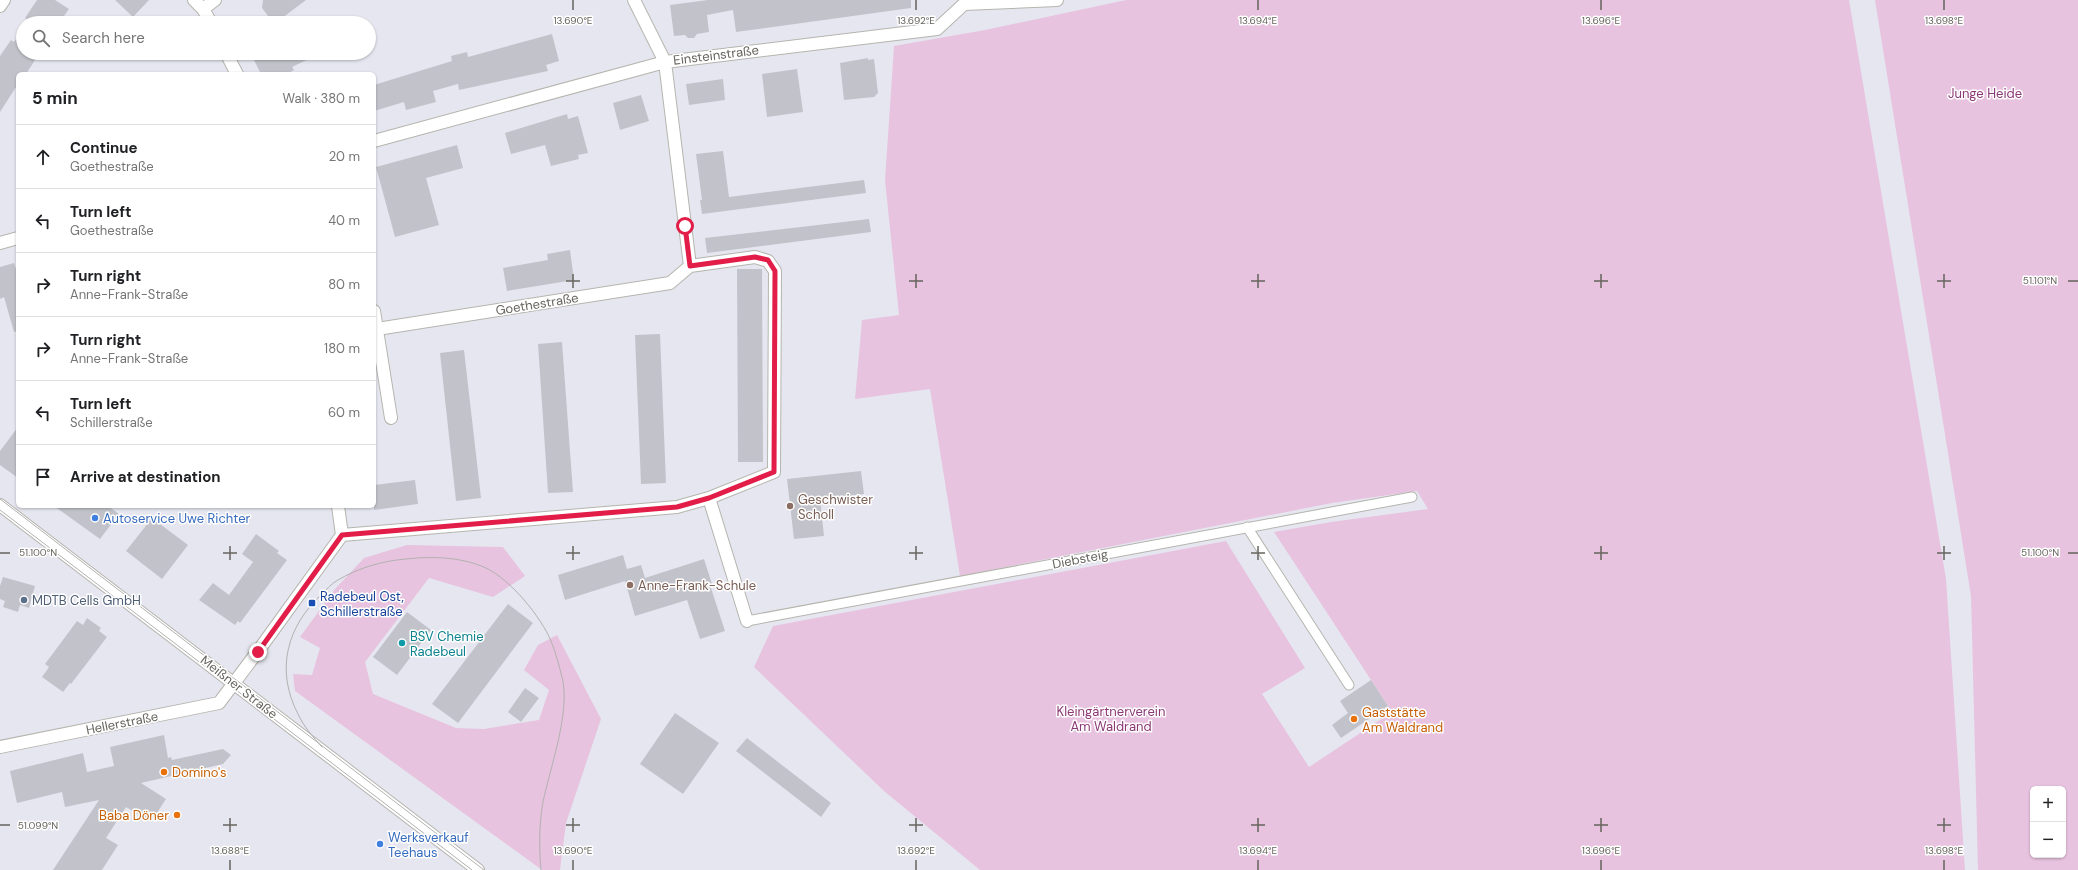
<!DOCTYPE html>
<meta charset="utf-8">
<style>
body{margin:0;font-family:"DM Sans",sans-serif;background:#f6f6f6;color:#202124}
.controls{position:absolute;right:12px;bottom:12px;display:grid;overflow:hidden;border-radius:6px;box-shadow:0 1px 3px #0004}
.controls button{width:36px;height:36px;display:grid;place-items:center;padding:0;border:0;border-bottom:1px solid #e0e0e0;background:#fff;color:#202124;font:20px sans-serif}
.stop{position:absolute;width:12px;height:12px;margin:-9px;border:3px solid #e11d48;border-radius:50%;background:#fff}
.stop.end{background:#e11d48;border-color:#fff;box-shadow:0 1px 4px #0008}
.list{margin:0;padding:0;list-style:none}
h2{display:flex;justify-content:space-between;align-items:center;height:52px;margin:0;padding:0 16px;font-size:17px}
h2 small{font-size:13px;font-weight:400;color:#757577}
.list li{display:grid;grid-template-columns:26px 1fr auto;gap:12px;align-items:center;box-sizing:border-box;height:64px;padding:0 16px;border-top:1px solid #e0e0e0}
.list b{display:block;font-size:15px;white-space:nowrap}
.list p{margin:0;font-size:13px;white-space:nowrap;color:#757577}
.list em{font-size:13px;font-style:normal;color:#757577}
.icon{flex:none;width:22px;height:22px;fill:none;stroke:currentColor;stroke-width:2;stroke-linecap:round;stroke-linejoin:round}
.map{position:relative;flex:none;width:2078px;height:870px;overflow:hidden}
.search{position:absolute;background:#fff;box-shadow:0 1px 3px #0004;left:16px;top:16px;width:360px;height:44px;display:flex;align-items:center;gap:10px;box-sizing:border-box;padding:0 14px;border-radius:22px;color:#757577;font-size:15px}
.panel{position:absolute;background:#fff;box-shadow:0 1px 3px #0004;left:16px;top:72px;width:360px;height:436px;border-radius:6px}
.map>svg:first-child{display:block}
.green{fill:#e7c3df;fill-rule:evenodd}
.building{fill:#c2c3ca}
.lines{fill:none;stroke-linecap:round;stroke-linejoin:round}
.service-casing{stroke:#b5b5ae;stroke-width:11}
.minor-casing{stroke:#b5b5ae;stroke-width:14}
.secondary-casing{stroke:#b6b4ae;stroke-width:14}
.service{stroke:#fff;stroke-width:9}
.minor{stroke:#fff;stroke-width:12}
.secondary{stroke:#fff;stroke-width:12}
.tram{stroke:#b2b1b0;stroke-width:1}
.route{stroke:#e11d48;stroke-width:5}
.ticks{fill:none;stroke:#66645d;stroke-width:1.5}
.education-dot{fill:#8d6e63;stroke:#fff;stroke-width:1.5}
.shop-dot{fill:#3f7fe0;stroke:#fff;stroke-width:1.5}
.service-dot{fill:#5c6f8a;stroke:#fff;stroke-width:1.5}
.transit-dot{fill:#1a4fb4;stroke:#fff;stroke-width:1.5}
.culture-dot{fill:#0f9aa8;stroke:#fff;stroke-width:1.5}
.food-dot{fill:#e8710a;stroke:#fff;stroke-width:1.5}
.labels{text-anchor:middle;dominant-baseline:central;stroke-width:3;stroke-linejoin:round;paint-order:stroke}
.street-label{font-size:13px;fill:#66645d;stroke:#fff}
.park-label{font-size:13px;fill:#8b3875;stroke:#fff}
.education-label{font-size:13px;fill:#785e54;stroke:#fff;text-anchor:start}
.shop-label{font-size:13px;fill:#366cbe;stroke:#fff;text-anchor:start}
.transit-label{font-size:13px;fill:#164399;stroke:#fff;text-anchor:start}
.service-label{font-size:13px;fill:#4e5e75;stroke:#fff;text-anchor:start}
.culture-label{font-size:13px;fill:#0d838f;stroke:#fff;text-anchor:start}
.food-label{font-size:13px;fill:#c56008;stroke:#fff;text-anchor:start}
.ticks-label{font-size:10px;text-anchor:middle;fill:#66645d;stroke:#fff;stroke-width:3;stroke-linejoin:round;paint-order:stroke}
</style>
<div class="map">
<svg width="2078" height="870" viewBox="0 0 2078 870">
<rect width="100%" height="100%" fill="#e6e6f0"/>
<path class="green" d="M1126,0H1849L1946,579L1965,870H980L884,791L754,667L773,626L1226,541L1305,668L1262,694L1309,767L1392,712L1274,532L1331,522L1428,509L1417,491L1332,503L960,576L930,389L855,399L862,320L899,315L885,180L894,46L985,30Z
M1875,0H2078V870H1978L1971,596ZM2033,789H2063V855H2033Z
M407,545L503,547L525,576L493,597L429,578L365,662L373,694L456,728L484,729L539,720L549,690L524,670L538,645L557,635L601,719L566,823L560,870H542L295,691L293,674L312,675L320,648L300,637L335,589L364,558Z"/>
<path class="building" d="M37,0H55L69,9L59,23H33L25,18Z
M115,0H149L133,17Z
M263,0H306L282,18L268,16L262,8Z
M708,0H911V8L736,32L733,10L707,15L709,32L697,34L694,38H688L685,35L674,36L670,5Z
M23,29V53H31L37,57L26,74H18V84L0,112V56L11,40L14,42Z
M552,34L559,61L546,65L548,71L459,90L458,84L433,91L436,102L406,110L404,102L374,111V85L452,61L451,56L467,52L468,57Z
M268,53H321L292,67L294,70L287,74H261L254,60Z
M868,58V60L874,59L878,93L874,97L844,100L840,63Z
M797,69L803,112L767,117L762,74Z
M723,79L725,100L689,105L686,84Z
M641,95L649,121L620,130L613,103Z
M567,114L568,119L578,116L588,153L578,155L579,159L551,166L545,145L511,154L505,133Z
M457,145L463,168L426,178L439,225L395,237L376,167Z
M723,151L729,197L864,180L866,193L702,214L700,200H702L696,154Z
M869,219L871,232L707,253L705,238Z
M570,250L574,280L507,291L503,268L548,260L547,254Z
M14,263L18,276V331L14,332L4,297L0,299V267Z
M737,269H762L763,462H738Z
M660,334L666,483L641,484L635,335Z
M562,342L573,492L548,493L538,344Z
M464,350L481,498L456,501L440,353Z
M18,427V478L0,465V451Z
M861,471L864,494L820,499L824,536L794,539L787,479Z
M415,480L418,504L374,510V485Z
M54,506H108L119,514L100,539Z
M152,518L188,545L162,579L126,551Z
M256,534L279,551L277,553L287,560L240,623L238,621L235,625L199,600L213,583L229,595L253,562L242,554Z
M623,555L627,569L641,565L645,578L704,559L712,584L710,585L725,631L700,639L687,600L635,616L625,581L565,600L558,575Z
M3,577L35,586L29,608L20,605L18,612L3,607L5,601L0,599V586Z
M508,604L533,623L458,723L432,704Z
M407,612L431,630L397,675L373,657Z
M87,618L101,628L99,631L107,637L71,684L70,683L63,692L42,677L49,667L45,664L77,621L83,625Z
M1371,680L1388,706L1341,738L1332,725L1348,713L1340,701Z
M525,688L539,698L521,722L508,712Z
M675,713L719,743L683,794L640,764Z
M164,735L168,758L171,757L172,760L223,749L231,755L223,764L141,783L166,799L151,822L126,807L106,838L118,845L102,870H53L99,800L65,807L62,792L17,803L10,771L83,753L87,772L114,766L110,747Z
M747,738L831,803L821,817L736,751Z"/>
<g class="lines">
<g class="service-casing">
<path id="service" d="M1247,527L1349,685
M747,621L1412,497"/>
</g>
<g class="minor-casing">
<path id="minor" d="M194,0L203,9L211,23
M634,0L665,62L690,266
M0,6L4,0
M203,9L215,0
M226,53L237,74
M374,141L665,62L937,29L964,4L1057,0
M0,243L18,238
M374,311L391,418
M709,498L747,621
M342,535L677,507L709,498L774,472L775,271L768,261L755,257L690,266L670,283L377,329
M0,747L219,703L261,647L342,535L338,506"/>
</g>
<g class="secondary-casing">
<path id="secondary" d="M0,505L478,870"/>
</g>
<use href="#service" class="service"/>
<use href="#minor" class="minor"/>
<use href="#secondary" class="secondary"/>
<path class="tram" d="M0,499L484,870
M0,510L472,870
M322,747C313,737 304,727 298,714C275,670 287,626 322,594C327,589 332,583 338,580C358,568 382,561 406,559C432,556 462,557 486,568C511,580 541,617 551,641C556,653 559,666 562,677C571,711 550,768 543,802C539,824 539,847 541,870"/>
</g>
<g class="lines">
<path class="route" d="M258,652L342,535L677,507L709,498L774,472L775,271L768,260L755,257L690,266L685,226"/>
</g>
<path class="ticks" d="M573,0V10M916,0V10M1258,0V10M1601,0V10M1944,0V10M573,274V288M916,274V288M1258,274V288M1601,274V288M1944,274V288M566,281H580M909,281H923M1251,281H1265M1594,281H1608M1937,281H1951M2068,281H2078M230,546V560M573,546V560M916,546V560M1258,546V560M1601,546V560M1944,546V560M0,553H10M223,553H237M566,553H580M909,553H923M1251,553H1265M1594,553H1608M1937,553H1951M2068,553H2078M230,818V832M573,818V832M916,818V832M1258,818V832M1601,818V832M1944,818V832M0,825H10M223,825H237M566,825H580M909,825H923M1251,825H1265M1594,825H1608M1937,825H1951M230,860V870M573,860V870M916,860V870M1258,860V870M1601,860V870M1944,860V870"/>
<g class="education-dot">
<circle cx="790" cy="506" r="4"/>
<circle cx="630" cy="585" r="4"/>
</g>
<g class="shop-dot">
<circle cx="95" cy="518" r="4"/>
<circle cx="380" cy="844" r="4"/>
</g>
<circle class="service-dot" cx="24" cy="600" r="4"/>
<rect class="transit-dot" x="308" y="599" width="8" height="8" rx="2"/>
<circle class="culture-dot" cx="402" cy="643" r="4"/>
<g class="food-dot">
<circle cx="1354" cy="719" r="4"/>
<circle cx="164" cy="772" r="4"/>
<circle cx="177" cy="815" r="4"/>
</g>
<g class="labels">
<g class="street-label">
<text transform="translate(716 55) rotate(-7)">Einsteinstraße</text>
<text transform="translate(537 304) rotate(-9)">Goethestraße</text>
<text transform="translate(1080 559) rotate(-11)">Diebsteig</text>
<text transform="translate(239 687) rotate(38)">Meißner Straße</text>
<text transform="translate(122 723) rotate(-11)">Hellerstraße</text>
</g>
<g class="park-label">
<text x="1985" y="93">Junge Heide</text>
<text x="1111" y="711">Kleingärtnerverein<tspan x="1111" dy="15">Am Waldrand</tspan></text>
</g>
<g class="education-label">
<text x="798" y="499">Geschwister<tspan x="798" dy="15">Scholl</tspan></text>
<text x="638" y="585">Anne-Frank-Schule</text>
</g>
<g class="shop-label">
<text x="103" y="518">Autoservice Uwe Richter</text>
<text x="388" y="837">Werksverkauf<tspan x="388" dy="15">Teehaus</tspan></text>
</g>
<g class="transit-label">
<text x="320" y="596">Radebeul Ost,<tspan x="320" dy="15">Schillerstraße</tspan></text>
</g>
<g class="service-label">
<text x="32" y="600">MDTB Cells GmbH</text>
</g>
<g class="culture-label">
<text x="410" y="636">BSV Chemie<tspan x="410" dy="15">Radebeul</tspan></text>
</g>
<g class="food-label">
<text x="1362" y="712">Gaststätte<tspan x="1362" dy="15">Am Waldrand</tspan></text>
<text x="172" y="772">Domino's</text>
<text x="169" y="815" text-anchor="end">Baba Döner</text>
</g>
</g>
<g class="ticks-label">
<text x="573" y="24">13.690°E</text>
<text x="916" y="24">13.692°E</text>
<text x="1258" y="24">13.694°E</text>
<text x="1601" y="24">13.696°E</text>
<text x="1944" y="24">13.698°E</text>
<text x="2040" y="284">51.101°N</text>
<text x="38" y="556">51.100°N</text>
<text x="2040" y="556">51.100°N</text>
<text x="38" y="829">51.099°N</text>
<text x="230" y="854">13.688°E</text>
<text x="573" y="854">13.690°E</text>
<text x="916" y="854">13.692°E</text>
<text x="1258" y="854">13.694°E</text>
<text x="1601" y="854">13.696°E</text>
<text x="1944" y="854">13.698°E</text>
</g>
</svg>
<div class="controls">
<button>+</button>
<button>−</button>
</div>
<div class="stop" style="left:685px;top:226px"></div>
<div class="stop end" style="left:258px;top:652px"></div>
<div class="search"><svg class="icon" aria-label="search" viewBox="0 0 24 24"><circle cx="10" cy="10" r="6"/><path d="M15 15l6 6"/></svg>Search here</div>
<section class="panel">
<h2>5 min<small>Walk · 380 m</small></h2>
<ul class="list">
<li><svg class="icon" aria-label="ahead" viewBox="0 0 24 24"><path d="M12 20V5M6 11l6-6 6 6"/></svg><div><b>Continue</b><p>Goethestraße</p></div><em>20 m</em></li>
<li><svg class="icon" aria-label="left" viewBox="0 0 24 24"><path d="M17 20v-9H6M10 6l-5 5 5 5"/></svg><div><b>Turn left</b><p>Goethestraße</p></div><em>40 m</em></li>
<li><svg class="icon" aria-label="right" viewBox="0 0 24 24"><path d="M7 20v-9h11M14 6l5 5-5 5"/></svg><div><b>Turn right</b><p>Anne-Frank-Straße</p></div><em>80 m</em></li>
<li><svg class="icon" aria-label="right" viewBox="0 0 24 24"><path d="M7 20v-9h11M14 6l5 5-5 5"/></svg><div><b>Turn right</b><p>Anne-Frank-Straße</p></div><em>180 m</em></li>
<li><svg class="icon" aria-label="left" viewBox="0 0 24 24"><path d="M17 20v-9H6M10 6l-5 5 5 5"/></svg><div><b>Turn left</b><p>Schillerstraße</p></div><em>60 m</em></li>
<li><svg class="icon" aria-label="arrive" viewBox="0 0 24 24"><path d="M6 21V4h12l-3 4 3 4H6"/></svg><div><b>Arrive at destination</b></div></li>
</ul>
</section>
</div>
